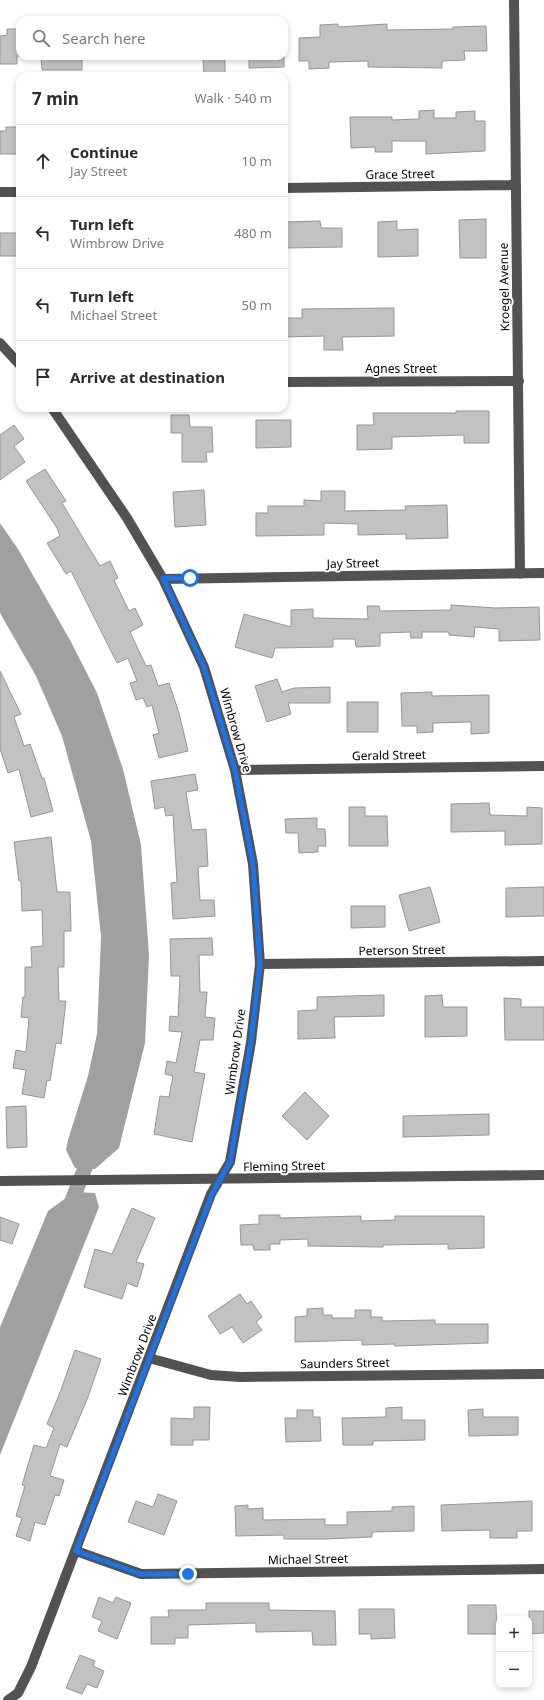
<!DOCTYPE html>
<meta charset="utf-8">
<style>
body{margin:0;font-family:"Noto Sans",sans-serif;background:#f2f2f3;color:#2b2b33}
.controls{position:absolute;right:12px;bottom:12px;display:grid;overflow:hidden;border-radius:8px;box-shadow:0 2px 6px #0003}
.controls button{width:36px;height:36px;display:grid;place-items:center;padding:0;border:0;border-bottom:1px solid #e1e1e2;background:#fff;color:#2b2b33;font:20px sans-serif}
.stop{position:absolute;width:12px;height:12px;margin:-9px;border:3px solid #1a73e8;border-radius:50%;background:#fff}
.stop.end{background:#1a73e8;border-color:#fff;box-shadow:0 1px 4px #0008}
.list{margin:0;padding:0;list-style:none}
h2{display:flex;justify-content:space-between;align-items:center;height:52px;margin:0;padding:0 16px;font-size:17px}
h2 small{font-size:13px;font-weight:400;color:#7c7c81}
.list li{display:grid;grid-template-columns:26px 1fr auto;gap:12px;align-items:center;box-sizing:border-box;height:72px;padding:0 16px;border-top:1px solid #e1e1e2}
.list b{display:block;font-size:15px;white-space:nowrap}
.list p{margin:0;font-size:13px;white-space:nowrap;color:#7c7c81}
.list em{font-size:13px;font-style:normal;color:#7c7c81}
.icon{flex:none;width:22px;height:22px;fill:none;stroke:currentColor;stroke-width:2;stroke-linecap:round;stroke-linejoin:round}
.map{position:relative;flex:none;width:544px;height:1700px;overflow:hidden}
.search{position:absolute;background:#fff;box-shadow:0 2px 6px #0003;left:16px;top:16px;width:272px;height:44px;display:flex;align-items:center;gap:10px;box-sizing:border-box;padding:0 14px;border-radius:12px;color:#7c7c81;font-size:15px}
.panel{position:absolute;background:#fff;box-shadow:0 2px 6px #0003;left:16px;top:72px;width:272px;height:340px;border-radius:12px}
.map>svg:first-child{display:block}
.water{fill:#a0a0a0}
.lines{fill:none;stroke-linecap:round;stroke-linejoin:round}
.canal{stroke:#a0a0a0;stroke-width:15}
.building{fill:#c2c2c2;stroke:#969696}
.minor{stroke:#525252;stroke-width:10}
.route{stroke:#1a73e8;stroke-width:5}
.labels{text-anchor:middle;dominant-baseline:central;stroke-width:4;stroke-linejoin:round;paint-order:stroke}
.street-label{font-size:12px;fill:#000;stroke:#fff}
</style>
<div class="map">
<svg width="544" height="1700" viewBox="0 0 544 1700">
<rect width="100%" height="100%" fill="#fff"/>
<path class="water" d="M0,523L18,549L70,640L97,693L123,769L141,845L149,955L145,1043L119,1148L95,1169L75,1168L66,1150L68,1140L88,1076L97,1034L101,937L91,841L62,736L36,676L0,613Z
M74,1192L95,1193L99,1207L0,1455V1327L48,1211Z"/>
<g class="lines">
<path class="canal" d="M68,1211L92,1150"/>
</g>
<path class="building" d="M338,24V27L387,24V30L453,29V27L486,26L487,51H464L465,60L442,61V68L368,67V61L329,62V68L309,69V61H299V38L320,37V25Z
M7,29H20V56H17V64H0V36L7,35Z
M41,56H82V70H42Z
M203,56H225V76H204Z
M249,56H284V67L249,68Z
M434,110V118H456V112L475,111V121H485V151L426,154V141H392V152H375V147L351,148L350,117H392V120L419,119V111Z
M6,127H20V154H0V131H6Z
M486,219V258H460L459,220Z
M320,221L321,228H342V247L284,248V222Z
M397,221V230L418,229V256L378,257V222Z
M0,233H20V256H0Z
M394,308V336L342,337L343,350H324V336L284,337V318H302V309Z
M456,411H489V443H464V435L392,437V449L357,450V425H374L373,413H456Z
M171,415H189L190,427H212L213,452H206L207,462H182V433H171Z
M256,420H291V447L256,448Z
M14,425L24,439L14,446L25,462L0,480V435Z
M45,469L66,501L62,503L100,566L110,561L118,578L114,580L129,611L135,608L143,625L130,632L146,666L151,665L158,686L169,683L179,713L188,751L159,758L153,735L159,733L152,705L147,707L143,698L136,700L130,683L137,681L128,658L117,663L71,571L66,574L47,543L60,536L57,528L26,481Z
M204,490L206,525L175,527L173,492Z
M321,491H345V511L406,510L405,506L447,505L448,538L406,539V534L358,535V524L324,523V535L256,536V513H268V506H304V500L321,501Z
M451,605L495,608L539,607L540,640L499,641V629L475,627L474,637L449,635V632H422V638H411L410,632L380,633V646L356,647L355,639H333V647L275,648L272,658L235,647L244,614L291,627V610L313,609V618L368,619L367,606H379L380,611L451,610Z
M0,671L21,714L14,717L24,746L30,744L42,778H44L53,811L31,817L19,769L8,773L0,749Z
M277,679L282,692L294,688L330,687V703H288L291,714L267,722L255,686Z
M432,692V696L489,695V733L471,734V722L433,723V732L417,733V726H402L401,693Z
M347,702H378V732H347Z
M195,774L198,790L186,792L192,830L206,829L208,866L198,867L200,900H214L215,916L173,919L171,883L177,882L173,815L166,816L164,807L155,809L151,781Z
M489,803L490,815L527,816V807L542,808V844L505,845V831L451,832V804Z
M349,807H365V816H387L388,846H349Z
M317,818V829H325L326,846H318V852L299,853L298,833H286L285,819Z
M51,837L57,892H70L71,931H64V967H58L59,1001H66L61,1044L56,1043L50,1081L47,1080L44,1098L22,1094L26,1070L13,1068L16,1050L26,1052L29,1018L21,1017L23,997H25V967H32L31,947L43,946L42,910L22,911L21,881H19L14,842Z
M430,887L440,922L409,931L399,895Z
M544,887V916L506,917V888Z
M351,906H385V927L351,928Z
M212,938L213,955H199L200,992H207L205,1017L215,1018L213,1040H200L194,1072L205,1074L192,1142L154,1134L160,1096L169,1097L173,1076L165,1074L167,1061L176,1063L182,1032L169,1031L170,1016L178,1017L180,976H171L170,939Z
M384,995V1016L334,1017L335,1038L298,1039V1011L317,1010V997Z
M442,995L443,1007H467V1036L425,1037V996Z
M504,998L521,999V1007H544V1040H505Z
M305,1092L329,1116L307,1140L282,1116Z
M26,1106L27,1147L7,1148L6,1107Z
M489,1114V1135L403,1137V1116Z
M132,1208L155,1218L136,1262L144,1264L137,1287L127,1283L122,1299L84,1287L95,1249L112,1254Z
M259,1215H280V1218L361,1216V1221L395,1220V1216H484V1248L448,1249V1244L383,1245V1247L308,1246V1239L280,1240V1244H270V1250H254L253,1245H241L240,1225L259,1224Z
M0,1217L19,1224L12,1244L0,1240Z
M240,1294L247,1304L251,1301L262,1317L256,1322L262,1330L243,1343L232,1327L220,1334L208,1316Z
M323,1308V1315H332V1318H355V1310H371V1317H382V1321L435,1320V1324H488V1343L395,1346L394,1344L362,1345V1340L295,1342V1317L307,1316V1309Z
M75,1350L101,1359L88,1397L67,1447L60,1444L50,1476L64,1480L59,1496L55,1495L45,1525L35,1522L30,1541L16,1536L22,1518L16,1516L25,1486L22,1485L34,1445L46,1448L54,1428L47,1424L61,1390Z
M194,1407H210L209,1440H193V1445H171V1418L194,1419Z
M402,1407V1420H425V1440L373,1441V1445H343L342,1418L386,1417V1408Z
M483,1409V1417H518V1435L469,1436L468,1410Z
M297,1410H313V1417H320L321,1441L286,1442L285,1418H297Z
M158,1494L177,1501L164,1535L128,1522L136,1501L153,1507Z
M532,1501V1531H517V1538H490V1530L442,1531L441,1505Z
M248,1505V1509L263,1508V1520L325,1519V1525H347V1512L392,1511V1507L414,1506V1531L372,1532V1537L326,1539H284V1535L236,1536L235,1506Z
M99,1597L113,1603L116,1597L131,1603L117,1639L98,1631L102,1621L92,1617Z
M206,1603H269V1610L335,1611L336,1645H313L312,1631L256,1632V1623L188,1625V1638H175V1644H151V1617H169L168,1610H206Z
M468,1605H496L497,1634H468Z
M359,1609H394L395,1638L371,1639V1634H359Z
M529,1611H544V1633L529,1634Z
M80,1655L95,1661L93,1666L104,1671L97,1688L87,1684L82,1694L66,1688Z"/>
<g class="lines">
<path class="minor" d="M514,0L520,574
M284,188L516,185
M0,192H20
M0,343L20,365
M284,382L519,381
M163,579L544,573
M235,770L544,766
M260,964L544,961
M0,1181L544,1175
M149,1358L211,1375L240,1377L544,1374
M76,1551L141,1574L544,1569
M8,1700L18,1693L31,1667L211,1194L230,1162L251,1042L260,964L253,864L235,770L204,667L163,579L127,518L52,408"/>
</g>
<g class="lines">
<path class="route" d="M188,1574H141L76,1551L212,1194L230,1162L251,1042L260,964L253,864L235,770L204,667L163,578H190"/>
</g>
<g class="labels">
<g class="street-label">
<text transform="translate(400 174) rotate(-1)">Grace Street</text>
<text transform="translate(504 287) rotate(-91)">Kroegel Avenue</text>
<text x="401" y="368">Agnes Street</text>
<text transform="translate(353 563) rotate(-1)">Jay Street</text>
<text transform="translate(236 730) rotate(74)">Wimbrow Drive</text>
<text transform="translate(389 755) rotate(-1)">Gerald Street</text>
<text transform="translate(402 950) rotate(-1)">Peterson Street</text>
<text transform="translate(235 1052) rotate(-82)">Wimbrow Drive</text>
<text transform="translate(284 1166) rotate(-1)">Fleming Street</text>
<text transform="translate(137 1355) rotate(-69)">Wimbrow Drive</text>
<text transform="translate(345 1363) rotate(-1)">Saunders Street</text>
<text transform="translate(308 1559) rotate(-1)">Michael Street</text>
</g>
</g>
</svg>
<div class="controls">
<button>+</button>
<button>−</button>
</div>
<div class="stop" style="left:190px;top:578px"></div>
<div class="stop end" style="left:188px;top:1574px"></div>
<div class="search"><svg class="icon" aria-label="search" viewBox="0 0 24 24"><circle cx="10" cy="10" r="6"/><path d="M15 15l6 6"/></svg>Search here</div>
<section class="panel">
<h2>7 min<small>Walk · 540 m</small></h2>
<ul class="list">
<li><svg class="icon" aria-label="ahead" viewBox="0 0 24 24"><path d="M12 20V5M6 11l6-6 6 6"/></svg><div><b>Continue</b><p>Jay Street</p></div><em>10 m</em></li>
<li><svg class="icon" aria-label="left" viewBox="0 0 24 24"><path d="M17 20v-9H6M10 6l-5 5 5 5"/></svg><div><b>Turn left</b><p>Wimbrow Drive</p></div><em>480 m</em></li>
<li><svg class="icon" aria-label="left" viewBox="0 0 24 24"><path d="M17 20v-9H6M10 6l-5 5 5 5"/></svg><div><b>Turn left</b><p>Michael Street</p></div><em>50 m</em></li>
<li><svg class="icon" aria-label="arrive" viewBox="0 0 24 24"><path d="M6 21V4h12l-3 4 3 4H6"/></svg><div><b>Arrive at destination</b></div></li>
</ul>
</section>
</div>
